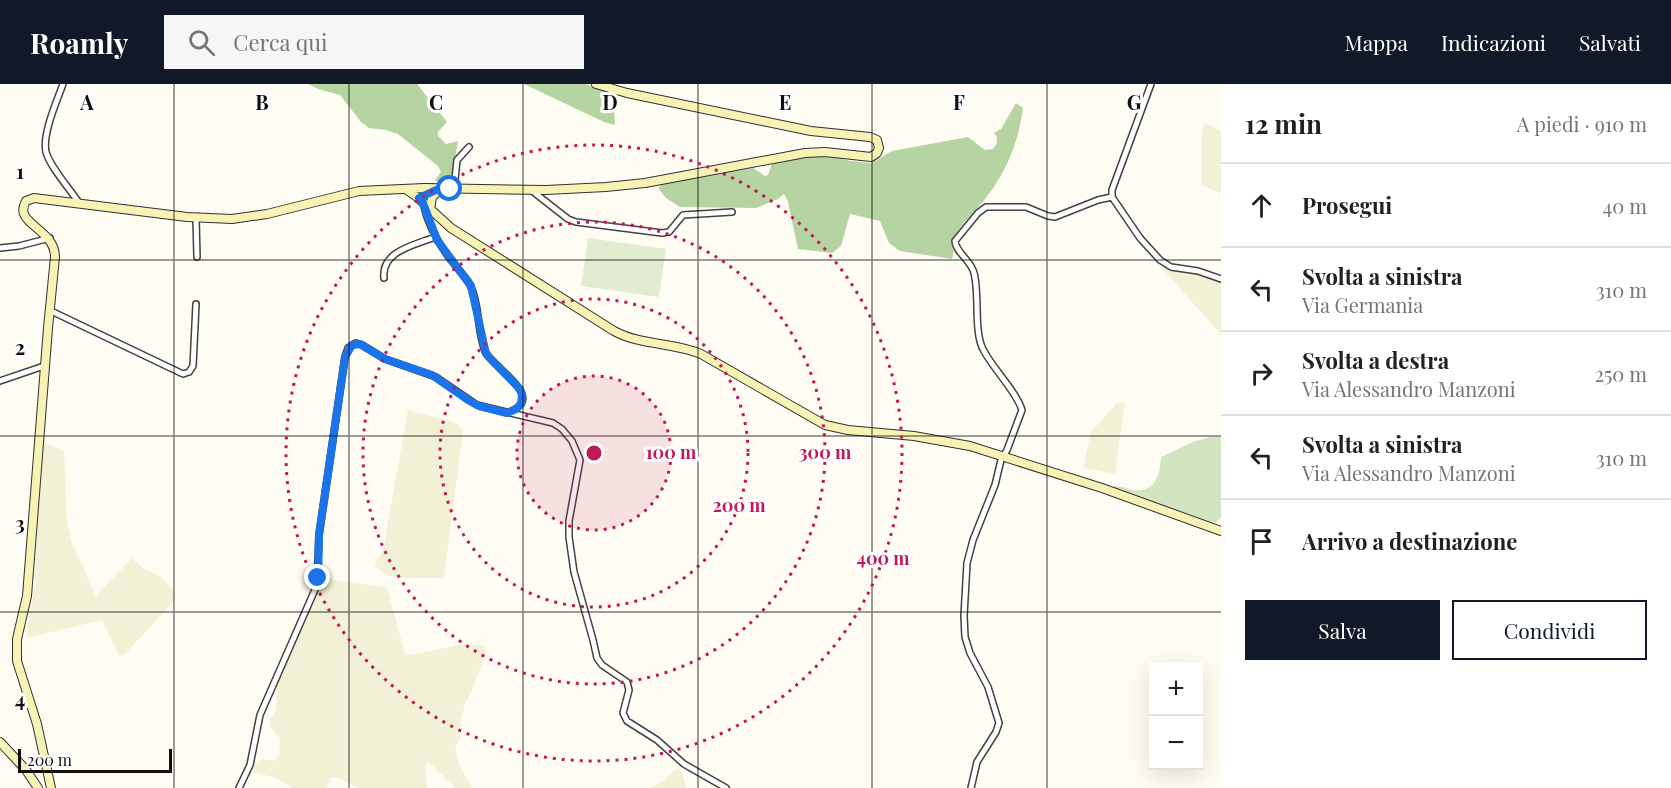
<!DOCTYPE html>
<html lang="it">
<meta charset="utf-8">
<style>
body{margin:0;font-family:"Playfair Display",serif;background:#f6f6f6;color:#202124}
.controls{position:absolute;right:18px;bottom:18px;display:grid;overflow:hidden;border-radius:0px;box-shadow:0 6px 24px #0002}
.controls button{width:54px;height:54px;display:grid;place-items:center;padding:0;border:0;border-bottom:2px solid #e0e0e0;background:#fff;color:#202124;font:30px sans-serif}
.scale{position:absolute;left:18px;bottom:15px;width:154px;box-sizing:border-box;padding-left:6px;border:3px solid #0f0f0f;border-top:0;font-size:16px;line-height:21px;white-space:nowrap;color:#0f0f0f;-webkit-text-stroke:4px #fff;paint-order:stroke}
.stop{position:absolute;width:18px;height:18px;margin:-14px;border:4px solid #1a73e8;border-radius:50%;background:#fff}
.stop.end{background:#1a73e8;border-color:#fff;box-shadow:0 2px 6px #0008}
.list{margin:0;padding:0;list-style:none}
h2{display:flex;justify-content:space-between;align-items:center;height:78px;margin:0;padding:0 24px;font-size:26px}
h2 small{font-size:20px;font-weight:400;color:#757577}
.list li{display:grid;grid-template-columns:39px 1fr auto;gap:18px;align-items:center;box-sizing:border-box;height:84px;padding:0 24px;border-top:2px solid #e0e0e0}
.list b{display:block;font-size:22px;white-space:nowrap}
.list p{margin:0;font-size:20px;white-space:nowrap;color:#757577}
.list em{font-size:20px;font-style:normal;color:#757577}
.actions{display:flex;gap:12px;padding:18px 24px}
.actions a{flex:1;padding:14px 0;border:2px solid #111827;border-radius:0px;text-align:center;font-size:21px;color:#111827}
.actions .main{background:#111827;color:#fff}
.icon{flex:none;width:33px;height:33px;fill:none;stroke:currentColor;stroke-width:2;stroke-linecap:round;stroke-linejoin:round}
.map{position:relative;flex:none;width:1221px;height:704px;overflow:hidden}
header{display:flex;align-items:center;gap:36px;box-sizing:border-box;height:84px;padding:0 30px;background:#111827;color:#fff}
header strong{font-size:28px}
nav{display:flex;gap:33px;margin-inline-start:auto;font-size:21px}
.search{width:420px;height:54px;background:#f6f6f6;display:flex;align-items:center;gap:15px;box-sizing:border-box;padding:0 21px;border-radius:0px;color:#757577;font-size:22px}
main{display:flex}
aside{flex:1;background:#fff}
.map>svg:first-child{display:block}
.farmland{fill:#f2f1d5}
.green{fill:#d1e5c0}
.forest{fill:#b5d4a1}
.pitch{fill:#e2edd0}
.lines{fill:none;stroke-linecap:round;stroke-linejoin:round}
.street-casing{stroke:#424242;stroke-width:8}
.secondary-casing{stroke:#313131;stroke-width:10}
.street{stroke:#fff;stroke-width:5}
.secondary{stroke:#f6f3b5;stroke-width:8}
.route{stroke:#1a73e8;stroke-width:8}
.grid{fill:none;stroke:#0f0f0f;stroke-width:1.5;stroke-opacity:0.55}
.ring{fill:none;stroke:#c2185b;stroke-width:3;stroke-dasharray:3 6}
.grid-label{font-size:20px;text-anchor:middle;font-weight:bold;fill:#0f0f0f;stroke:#fff;stroke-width:6;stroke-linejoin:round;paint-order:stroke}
.centre{fill:#c2185b;stroke:#fff;stroke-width:3}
.ring-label{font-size:18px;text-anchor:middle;font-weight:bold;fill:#c2185b;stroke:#fff;stroke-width:6;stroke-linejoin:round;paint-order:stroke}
</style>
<header>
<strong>Roamly</strong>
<div class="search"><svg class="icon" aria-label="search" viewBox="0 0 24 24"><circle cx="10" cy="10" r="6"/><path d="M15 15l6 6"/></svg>Cerca qui</div>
<nav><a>Mappa</a><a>Indicazioni</a><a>Salvati</a></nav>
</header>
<main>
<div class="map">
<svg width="1221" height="704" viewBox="0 0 1221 704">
<rect width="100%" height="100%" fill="#fefcf3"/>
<path class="farmland" d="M1204,39L1221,47V109L1201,101V57Z
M1161,183L1205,192L1221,198V253L1218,247Z
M1125,318L1115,390L1083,384L1091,348L1116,320Z
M408,326L457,339L463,347L444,494H399L387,491L374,482L383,466Z
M41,358L64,366L67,439L72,459L96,512L132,474L144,485L160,493L169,501L175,510V516L124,571L119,572L102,536L26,554L35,498Z
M320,494L384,503L388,507L405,570L410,571L459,561H483L487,566L471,608L465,619L461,636L460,654L455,665L460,682L472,704H455L429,678L426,680L425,683L427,704H358L336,693L331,694L327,704H292L276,694L254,688V682L257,677L263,675L274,677L279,673L280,655L270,642V636L276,625L277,601L316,511Z
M678,683L682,688L686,704H651L662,698Z"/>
<path class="green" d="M1210,353H1221V434L1213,442L1109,403C1117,401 1125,404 1133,406C1156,409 1160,390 1161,373L1193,358Z"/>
<path class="forest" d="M309,0H417L447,38L438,48V52L446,60L458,57L453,87L449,96L440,99L435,96L441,88L438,82L398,50L386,46L369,44L361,38L340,11L318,5Z
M524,0H586L613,11L615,41L604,38Z
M1016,19L1023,24C1018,61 1005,91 981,120C974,128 959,143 955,152C952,159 955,167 952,175L900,167L889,159L880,137L850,130L841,162L832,169L798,165L788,118L784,110L778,115L756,124L680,123L666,114L658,104L665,98L753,84L765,92L768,91L772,80L819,70L851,77L871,79L892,67L968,53L985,66L993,65L997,59V53L994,49L1001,45Z"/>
<path class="pitch" d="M588,154L666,165L659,213L581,202Z"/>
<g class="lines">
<g class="street-casing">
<path id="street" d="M63,0C57,17 42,50 46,68C50,83 70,105 79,119
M1151,0L1112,106V113L1140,154L1160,176L1171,183L1198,187L1221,195
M454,105L457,76L469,63
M531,106L568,135L576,138L662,149L669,148L683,131L732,128
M423,119C428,142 440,163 455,181C460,188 468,195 471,203C480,223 477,247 485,267C492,284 550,314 507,329
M196,134L197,173
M0,164L19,162L50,154
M384,194C381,167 415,161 435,153
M49,226L183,290L189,288L193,282L196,220
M0,297L44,282
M239,704L250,681L260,631L317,501L319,451L345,273L348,264L356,259L362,261L385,275L436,293L477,321L553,339L562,345L572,357L580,376L569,437V453L574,488L593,556L597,574L602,581L627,598L629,606L623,629L627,637L657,656L684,680L726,704
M971,704L977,678L996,648L999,639L988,603L970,569L965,553L964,532L967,479L973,456L995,401L1001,376L1007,366L1022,326C1016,307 994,286 984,267C973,249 980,211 974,189C971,176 956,169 955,157L978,129L986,123H1026L1048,132L1055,133L1098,116L1112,113"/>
</g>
<g class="secondary-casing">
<path id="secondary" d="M407,106L417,113L451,144L614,247C642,262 673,258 701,270L825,341L848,346L914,352L970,362L1102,404L1221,447
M430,126L432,113L441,105
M0,658L26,686L38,704
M51,704L37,640L17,577V555L27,512L48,244L55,173C55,144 12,140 26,117L34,114L187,133L232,135L267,130L359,107L424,104L546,106L606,103L645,99L805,69L825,68L871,73L877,69L879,64L877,56L870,53L811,47L627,9L596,0"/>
</g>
<use href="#street" class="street"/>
<use href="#secondary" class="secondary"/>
</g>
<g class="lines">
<path class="route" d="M318,494L319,451L345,273L352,261L360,260L385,275L432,291L468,316L479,322L507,329L516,325L521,320L522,311L520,305L486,270L471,202L437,156L423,119L419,114L436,106L450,105"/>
</g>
<path class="grid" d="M174,0V704M349,0V704M523,0V704M698,0V704M872,0V704M1047,0V704M0,176H1221M0,352H1221M0,528H1221"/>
<circle cx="594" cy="369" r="77" fill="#c2185b" fill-opacity=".12"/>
<g class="ring">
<circle cx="594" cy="369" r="77"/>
<circle cx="594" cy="369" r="154"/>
<circle cx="594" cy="369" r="231"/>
<circle cx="594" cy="369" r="308"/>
</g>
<g class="grid-label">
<text x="87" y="26">A</text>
<text x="262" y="26">B</text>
<text x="436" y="26">C</text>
<text x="610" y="26">D</text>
<text x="785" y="26">E</text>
<text x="959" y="26">F</text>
<text x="1134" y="26">G</text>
<text x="20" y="95">1</text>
<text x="20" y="271">2</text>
<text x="20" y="447">3</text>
<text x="20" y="623">4</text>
</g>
<circle cx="594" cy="369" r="9" class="centre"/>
<g class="ring-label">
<text x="671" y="375">100 m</text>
<text x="825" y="375">300 m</text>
<text x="739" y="428">200 m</text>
<text x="883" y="481">400 m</text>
</g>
</svg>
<div class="controls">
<button>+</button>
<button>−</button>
</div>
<div class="scale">200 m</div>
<div class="stop" style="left:450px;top:105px"></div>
<div class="stop end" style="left:318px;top:494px"></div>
</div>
<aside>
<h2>12 min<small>A piedi · 910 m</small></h2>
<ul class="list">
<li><svg class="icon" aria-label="ahead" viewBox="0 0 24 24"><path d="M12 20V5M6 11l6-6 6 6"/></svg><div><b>Prosegui</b></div><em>40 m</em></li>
<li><svg class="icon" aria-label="left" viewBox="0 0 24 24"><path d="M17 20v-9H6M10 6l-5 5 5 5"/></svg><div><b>Svolta a sinistra</b><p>Via Germania</p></div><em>310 m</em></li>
<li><svg class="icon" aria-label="right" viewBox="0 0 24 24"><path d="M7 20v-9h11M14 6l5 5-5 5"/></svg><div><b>Svolta a destra</b><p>Via Alessandro Manzoni</p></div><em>250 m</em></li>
<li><svg class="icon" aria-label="left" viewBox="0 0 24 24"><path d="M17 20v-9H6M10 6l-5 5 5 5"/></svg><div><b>Svolta a sinistra</b><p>Via Alessandro Manzoni</p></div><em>310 m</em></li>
<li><svg class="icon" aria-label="arrive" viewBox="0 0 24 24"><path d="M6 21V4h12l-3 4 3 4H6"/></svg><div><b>Arrivo a destinazione</b></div></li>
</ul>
<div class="actions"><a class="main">Salva</a><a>Condividi</a></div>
</aside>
</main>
